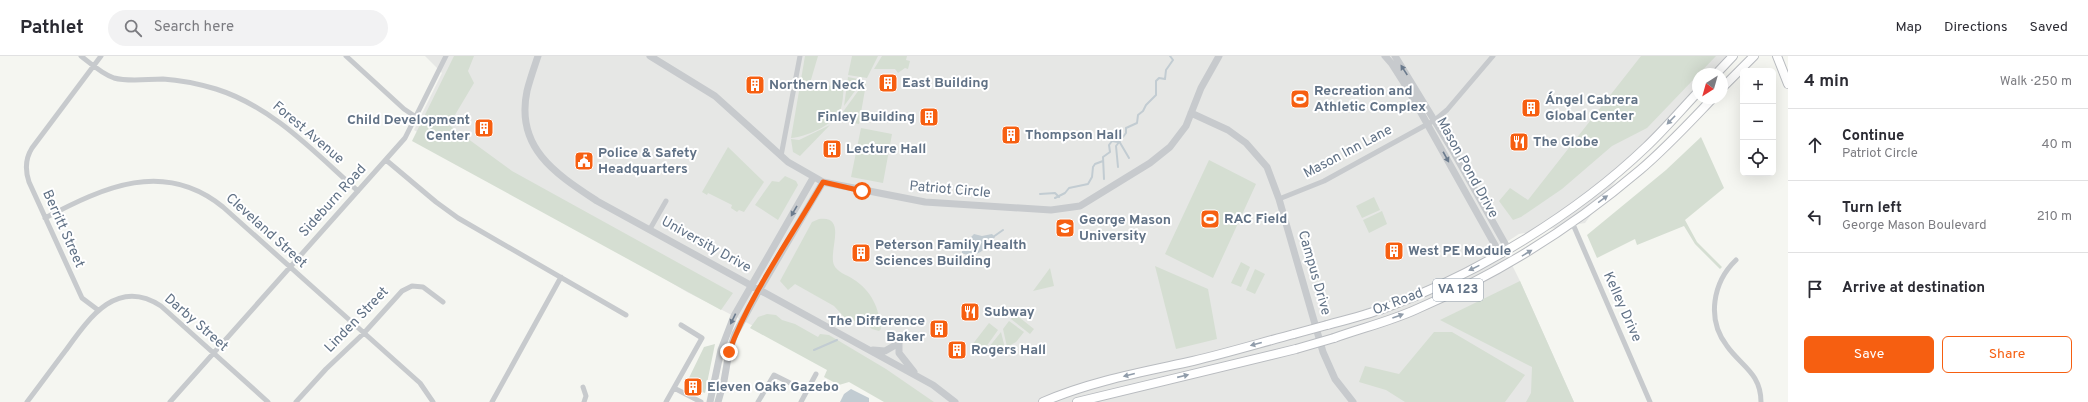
<!DOCTYPE html>
<meta charset="utf-8">
<style>
body{margin:0;font-family:Overpass,sans-serif;background:#f2f2f3;color:#2b2b33}
.controls{position:absolute;right:12px;top:12px;display:grid;overflow:hidden;border-radius:6px;box-shadow:0 4px 16px #0002}
.controls button{width:36px;height:36px;display:grid;place-items:center;padding:0;border:0;border-bottom:1px solid #e1e1e2;background:#fff;color:#2b2b33;font:20px sans-serif}
.compass{position:absolute;left:1692px;top:12px;width:36px;height:36px;border-radius:50%;background:#fff;box-shadow:0 4px 16px #0002;rotate:217deg}
.stop{position:absolute;width:12px;height:12px;margin:-9px;border:3px solid #f65f11;border-radius:50%;background:#fff}
.stop.end{background:#f65f11;border-color:#fff;box-shadow:0 1px 4px #0008}
.list{margin:0;padding:0;list-style:none}
h2{display:flex;justify-content:space-between;align-items:center;height:52px;margin:0;padding:0 16px;font-size:17px}
h2 small{font-size:13px;font-weight:400;color:#7c7c81}
.list li{display:grid;grid-template-columns:26px 1fr auto;gap:12px;align-items:center;box-sizing:border-box;height:72px;padding:0 16px;border-top:1px solid #e1e1e2}
.list b{display:block;font-size:15px;white-space:nowrap}
.list p{margin:0;font-size:13px;white-space:nowrap;color:#7c7c81}
.list em{font-size:13px;font-style:normal;color:#7c7c81}
.actions{display:flex;gap:8px;padding:12px 16px}
.actions a{flex:1;padding:9px 0;border:1px solid #f65f11;border-radius:6px;text-align:center;font-size:14px;color:#f65f11}
.actions .main{background:#f65f11;color:#fff}
.icon{flex:none;width:22px;height:22px;fill:none;stroke:currentColor;stroke-width:2;stroke-linecap:round;stroke-linejoin:round}
.map{position:relative;flex:none;width:1788px;height:346px;overflow:hidden}
header{display:flex;align-items:center;gap:24px;box-sizing:border-box;height:56px;padding:0 20px;background:#fff;border-bottom:1px solid #e1e1e2}
header strong{font-size:19px}
nav{display:flex;gap:22px;margin-inline-start:auto;font-size:14px}
.search{width:280px;height:36px;background:#f2f2f3;display:flex;align-items:center;gap:10px;box-sizing:border-box;padding:0 14px;border-radius:22px;color:#7c7c81;font-size:15px}
main{display:flex}
aside{flex:1;background:#fff}
.map>svg:first-child{display:block}
.built{fill:#e6e7e5}
.green{fill:#d5ded2}
.water{fill:#c2ccd2}
.lines{fill:none;stroke-linecap:round;stroke-linejoin:round}
.stream{stroke:#c2ccd2;stroke-width:2}
.primary-casing{stroke:#b9bcc0;stroke-width:10}
.minor{stroke:#c7cacd;stroke-width:5}
.tertiary{stroke:#c7cacd;stroke-width:7}
.primary{stroke:#fff;stroke-width:8}
.primary-bridge-casing{stroke:#b9bcc0;stroke-width:10;stroke-linecap:butt}
.primary-bridge{stroke:#fff;stroke-width:8}
.oneway{fill:#6b7b8d}
.oneway2{fill:#909caa}
.route{stroke:#f65f11;stroke-width:5}
.labels{text-anchor:middle;dominant-baseline:central;stroke-width:4;stroke-linejoin:round;paint-order:stroke}
.shield{fill:#fff;stroke:#909caa;stroke-width:1}
.shield-label{font-size:13px;font-weight:bold;fill:#617286}
.poi-label{font-size:14px;font-weight:bold;fill:#617286;stroke:#fff;text-anchor:start}
.street-label{font-size:14px;fill:#617286;stroke:#fff}
</style>
<header>
<strong>Pathlet</strong>
<div class="search"><svg class="icon" aria-label="search" viewBox="0 0 24 24"><circle cx="10" cy="10" r="6"/><path d="M15 15l6 6"/></svg>Search here</div>
<nav><a>Map</a><a>Directions</a><a>Saved</a></nav>
</header>
<main>
<div class="map">
<svg width="1788" height="346" viewBox="0 0 1788 346">
<rect width="100%" height="100%" fill="#f5f6f1"/>
<path class="built" d="M425,0H1728L1711,18H1698V32L1643,88L1585,167L1519,178L1502,189L1520,225L1574,346H902L687,236L414,74L442,17Z"/>
<path class="green" d="M454,0H474L468,15L474,27L449,69L512,115L733,237L721,254L412,85Z
M805,0H818L810,27L811,29L844,30C843,38 843,48 840,55C835,68 804,82 791,82Z
M852,0H878L867,22L848,19Z
M882,0H907L906,4L910,5L908,13L905,12L898,17L895,13H874Z
M1641,0H1716L1647,72L1612,90L1562,133L1521,161L1513,164L1499,145L1510,132L1528,144Z
M848,21L863,24L844,50Z
M864,27L866,28L859,68L837,64Z
M830,69L800,100L793,96L791,83L799,84Z
M861,72L892,78L883,127L851,121Z
M1701,81L1724,132L1685,164L1697,186L1722,211L1720,213L1695,188L1684,170L1637,189L1635,183L1597,202L1587,179L1666,114Z
M728,91L764,126L744,156L739,154L737,156L731,152L732,149L708,137L707,139L702,136Z
M1209,104L1256,128L1213,222L1165,198Z
M785,120L796,125L798,129L778,164L755,149L772,125L779,126Z
M1374,141L1380,154L1362,162L1356,150Z
M1382,155L1387,168L1369,177L1363,164Z
M819,163C848,159 828,195 834,209C837,216 847,219 853,223C872,235 879,252 881,273L879,275L872,273L866,268L846,263L834,250L795,228L788,234L780,225L812,166Z
M1241,206L1250,211L1241,231L1231,227Z
M1155,210L1208,233L1217,283L1176,293Z
M1050,212L1054,230L1033,235Z
M1255,213L1265,218L1255,238L1246,234Z
M1520,225L1574,346H1526L1531,337L1532,311L1440,264Z
M767,258L776,259L782,264L795,268L818,281L820,278L829,279L886,313L934,346H884L849,326L839,329L824,321L827,314L750,272L758,261Z
M1015,258L1034,273L1030,278L1011,263Z
M1009,265L1024,276L1016,286L1007,291L1003,273Z
M989,267L998,274L981,298L972,289Z
M1001,276L1005,292L989,291Z
M1434,276H1452L1525,319L1505,346H1405L1386,334L1359,326L1365,310L1399,318Z
M715,288L705,337L685,330L704,291Z"/>
<path class="water" d="M974,178L982,180L992,178L995,181C987,192 976,204 962,197V190Z
M851,333L869,342V346H840L844,338Z"/>
<g class="lines">
<path class="stream" d="M1119,85L1129,102
M1118,111L1116,90L1126,77V72L1137,67L1138,59L1143,55L1146,49L1156,39V25L1159,22L1165,23L1166,14L1173,4L1170,0
M1104,123L1103,101L1110,96L1109,89L1112,85L1118,86
M1040,138L1055,137L1059,141
M1055,142L1065,137L1069,132L1088,128L1092,121L1093,111L1095,108L1103,105
M993,181L1003,174
M814,294L837,284"/>
<g class="primary-casing">
<path id="primary" d="M1777,0L1788,28
M1716,18L1733,0
M1722,32L1754,0
M1327,269C1346,264 1366,259 1385,252C1476,219 1576,158 1646,91C1664,74 1681,54 1698,36
M1334,282C1362,272 1391,265 1417,253C1498,218 1573,171 1640,114C1666,92 1689,67 1713,42
M1043,346C1091,325 1143,316 1193,305C1227,297 1260,287 1294,278
M1077,346L1296,293"/>
</g>
<path class="minor" d="M81,0C91,8 102,18 114,22C129,26 147,23 163,23C180,24 199,28 216,33C273,51 314,96 358,135
M346,0L404,53L416,61
M781,100L800,0
M386,104L436,146L458,162L626,259
M1279,143L1324,125L1435,64L1447,54L1493,0
M45,162C104,131 164,103 223,151L420,327L433,346
M1572,166L1650,346
M650,173L666,145
M1736,204C1713,226 1706,263 1727,290C1741,310 1761,317 1761,346
M98,254L82,242L29,126C25,114 25,103 32,92L101,0
M583,331L586,340L584,346
M674,332L701,346
M27,346C40,329 53,311 66,294C89,262 117,221 161,250L268,346
M170,346L405,82L446,0
M296,346L326,313L364,277L402,235L412,230L423,231L443,246
M492,346L561,221
M666,346L702,282L681,269
M758,346L774,319L806,335
M801,346L816,318"/>
<path class="tertiary" d="M538,0C534,12 530,23 527,35C515,92 556,118 597,145L933,329L955,346
M650,0L715,40L788,106L823,126L925,146L1051,154L1080,150L1150,107L1170,91L1186,70L1201,32L1219,0
M1385,0L1392,8L1406,30L1500,198
M1395,0L1453,95L1508,193
M1191,57L1228,74L1246,87L1267,111L1279,143L1323,296L1335,323L1353,346
M899,287V297L914,316
M873,294L885,295L899,287
M710,346L721,294L734,260L813,122
M718,346L724,325L729,296L735,278L757,238L823,126"/>
<use href="#primary" class="primary"/>
<g class="primary-bridge-casing">
<path id="primary-bridge" d="M1294,278L1327,269
M1296,293L1334,282"/>
</g>
<use href="#primary-bridge" class="primary-bridge"/>
</g>
<defs><path id="oneway-solid" d="M-6-.8H1V-3.2L6.5 0L1 3.2V.8H-6Z"/></defs>
<g class="oneway">
<use href="#oneway-solid" transform="translate(1404 14) rotate(-123)"/>
<use href="#oneway-solid" transform="translate(1446 101) rotate(61)"/>
<use href="#oneway-solid" transform="translate(794 155) rotate(120)"/>
<use href="#oneway-solid" transform="translate(733 263) rotate(116)"/>
</g>
<g class="oneway2">
<use href="#oneway-solid" transform="translate(1671 64) rotate(134)"/>
<use href="#oneway-solid" transform="translate(1603 143) rotate(-36)"/>
<use href="#oneway-solid" transform="translate(1527 197) rotate(-31)"/>
<use href="#oneway-solid" transform="translate(1474 212) rotate(154)"/>
<use href="#oneway-solid" transform="translate(1398 260) rotate(-20)"/>
<use href="#oneway-solid" transform="translate(1256 288) rotate(165)"/>
<use href="#oneway-solid" transform="translate(1129 319) rotate(166)"/>
<use href="#oneway-solid" transform="translate(1183 320) rotate(-13)"/>
</g>
<g class="lines">
<path class="route" d="M729,296C750,238 792,180 823,126L862,135"/>
</g>
<defs>
<g id="building-square" transform="scale(1)"><rect x="-9" y="-9" width="18" height="18" rx="4" fill="#f65f11" stroke="#fff"/><path d="M-4-6H4V6H1V3H-1V6H-4ZM-2.5-4.3h1.7v1.8h-1.7ZM.8-4.3h1.7v1.8H.8ZM-2.5-1h1.7V.8h-1.7ZM.8-1h1.7V.8H.8Z" fill="#fff"/></g>
<g id="stadium-square" transform="scale(1)"><rect x="-9" y="-9" width="18" height="18" rx="4" fill="#f65f11" stroke="#fff"/><path d="M0-5a6.5 5 0 1 0 0 10a6.5 5 0 1 0 0-10ZM-3.5-1.8h7v3.6h-7Z" fill="#fff"/></g>
<g id="restaurant-square" transform="scale(1)"><rect x="-9" y="-9" width="18" height="18" rx="4" fill="#f65f11" stroke="#fff"/><path d="M-5-6h1v4h1v-4h1v4h1v-4h1v5L-1.5 .5V6h-2V.5L-5-1ZM5-6V6H3V1.5H1.5Q1.5-4 5-6Z" fill="#fff"/></g>
<g id="civic-square" transform="scale(1)"><rect x="-9" y="-9" width="18" height="18" rx="4" fill="#f65f11" stroke="#fff"/><path d="M-.6-6.5H3V-4.5H.6V-3L4-1V1h2V6H-6V1h2V-1L-.6-3ZM-1.2 2.5V6h2.4V2.5Z" fill="#fff"/></g>
<g id="university-square" transform="scale(1)"><rect x="-9" y="-9" width="18" height="18" rx="4" fill="#f65f11" stroke="#fff"/><path d="M0-5L7-2L0 1L-7-2ZM-4 1L0 2.5L4 1V4Q0 6-4 4Z" fill="#fff"/></g>
</defs>
<g fill-rule="evenodd">
<use href="#building-square" x="888" y="27"/>
<use href="#building-square" x="755" y="29"/>
<use href="#stadium-square" x="1300" y="43"/>
<use href="#building-square" x="1531" y="52"/>
<use href="#building-square" x="929" y="61"/>
<use href="#building-square" x="484" y="72"/>
<use href="#building-square" x="1011" y="79"/>
<use href="#restaurant-square" x="1519" y="86"/>
<use href="#building-square" x="832" y="93"/>
<use href="#civic-square" x="584" y="105"/>
<use href="#stadium-square" x="1210" y="163"/>
<use href="#university-square" x="1065" y="172"/>
<use href="#building-square" x="1394" y="195"/>
<use href="#building-square" x="861" y="197"/>
<use href="#restaurant-square" x="970" y="256"/>
<use href="#building-square" x="939" y="273"/>
<use href="#building-square" x="957" y="294"/>
<use href="#building-square" x="693" y="331"/>
</g>
<g class="labels">
<rect class="shield" x="1433" y="223" width="50" height="22" rx="3"/>
<g class="shield-label">
<text x="1458" y="234">VA 123</text>
</g>
<g class="poi-label">
<text x="902" y="27">East Building</text>
<text x="769" y="29">Northern Neck</text>
<text x="1314" y="35">Recreation and<tspan x="1314" dy="16">Athletic Complex</tspan></text>
<text x="1545" y="44">Ángel Cabrera<tspan x="1545" dy="16">Global Center</tspan></text>
<text x="915" y="61" text-anchor="end">Finley Building</text>
<text x="470" y="64" text-anchor="end">Child Development<tspan x="470" dy="16">Center</tspan></text>
<text x="1025" y="79">Thompson Hall</text>
<text x="1533" y="86">The Globe</text>
<text x="846" y="93">Lecture Hall</text>
<text x="598" y="97">Police &amp; Safety<tspan x="598" dy="16">Headquarters</tspan></text>
<text x="1224" y="163">RAC Field</text>
<text x="1079" y="164">George Mason<tspan x="1079" dy="16">University</tspan></text>
<text x="875" y="189">Peterson Family Health<tspan x="875" dy="16">Sciences Building</tspan></text>
<text x="1408" y="195">West PE Module</text>
<text x="984" y="256">Subway</text>
<text x="925" y="265" text-anchor="end">The Difference<tspan x="925" dy="16">Baker</tspan></text>
<text x="971" y="294">Rogers Hall</text>
<text x="707" y="331">Eleven Oaks Gazebo</text>
</g>
<g class="street-label">
<text transform="translate(308 77) rotate(40)">Forest Avenue</text>
<text transform="translate(1348 96) rotate(-28)">Mason Inn Lane</text>
<text transform="translate(1467 112) rotate(61)">Mason Pond Drive</text>
<text transform="translate(950 134) rotate(5)">Patriot Circle</text>
<text transform="translate(333 145) rotate(-48)">Sideburn Road</text>
<text transform="translate(63 173) rotate(66)">Berritt Street</text>
<text transform="translate(266 175) rotate(42)">Cleveland Street</text>
<text transform="translate(706 189) rotate(29)">University Drive</text>
<text transform="translate(1314 217) rotate(74)">Campus Drive</text>
<text transform="translate(1398 246) rotate(-21)">Ox Road</text>
<text transform="translate(1622 251) rotate(66)">Kelley Drive</text>
<text transform="translate(357 264) rotate(-46)">Linden Street</text>
<text transform="translate(196 267) rotate(41)">Darby Street</text>
</g>
</g>
</svg>
<div class="controls">
<button>+</button>
<button>−</button>
<button><svg class="icon" aria-label="locate" viewBox="0 0 24 24"><circle cx="12" cy="12" r="6"/><path d="M12 2v4M12 18v4M2 12h4M18 12h4"/></svg></button>
</div>
<svg class="compass" viewBox="-18 -18 36 36"><path d="M0-13l5 13h-10z" fill="#e53935"/><path d="M0 13l5-13h-10z" fill="#7c7c81"/></svg>
<div class="stop" style="left:862px;top:135px"></div>
<div class="stop end" style="left:729px;top:296px"></div>
</div>
<aside>
<h2>4 min<small>Walk · 250 m</small></h2>
<ul class="list">
<li><svg class="icon" aria-label="ahead" viewBox="0 0 24 24"><path d="M12 20V5M6 11l6-6 6 6"/></svg><div><b>Continue</b><p>Patriot Circle</p></div><em>40 m</em></li>
<li><svg class="icon" aria-label="left" viewBox="0 0 24 24"><path d="M17 20v-9H6M10 6l-5 5 5 5"/></svg><div><b>Turn left</b><p>George Mason Boulevard</p></div><em>210 m</em></li>
<li><svg class="icon" aria-label="arrive" viewBox="0 0 24 24"><path d="M6 21V4h12l-3 4 3 4H6"/></svg><div><b>Arrive at destination</b></div></li>
</ul>
<div class="actions"><a class="main">Save</a><a>Share</a></div>
</aside>
</main>
